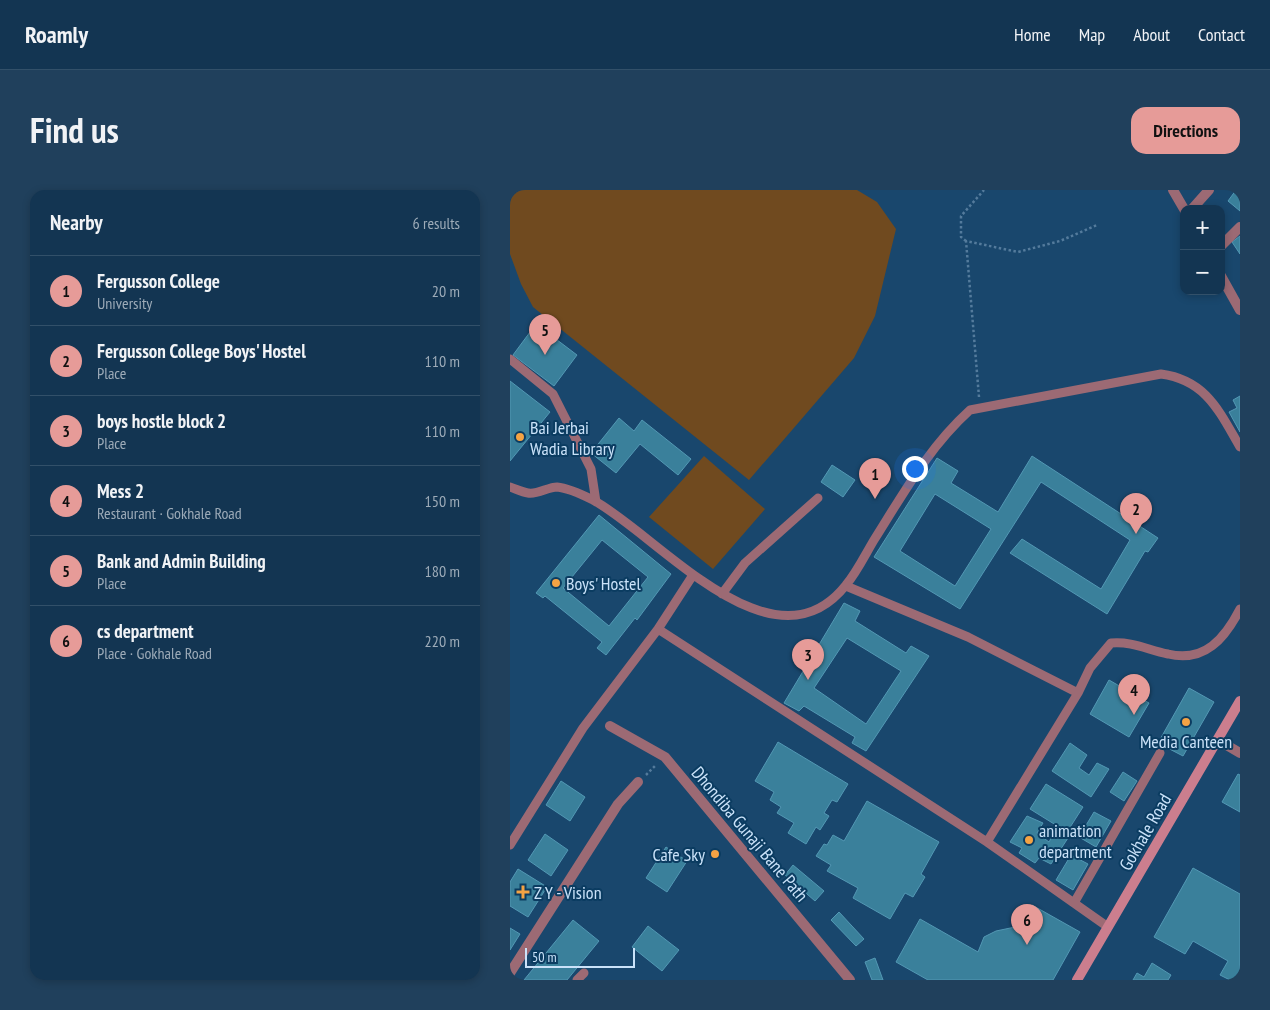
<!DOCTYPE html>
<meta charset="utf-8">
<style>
body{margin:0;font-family:"PT Sans Narrow",sans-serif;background:#20405c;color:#f1f3f6}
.controls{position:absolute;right:15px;top:15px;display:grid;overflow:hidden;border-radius:10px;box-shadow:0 2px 8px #0003}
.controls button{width:45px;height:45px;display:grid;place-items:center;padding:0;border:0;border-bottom:1px solid #325069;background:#133552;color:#f1f3f6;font:25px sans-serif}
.scale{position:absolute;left:15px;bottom:12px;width:110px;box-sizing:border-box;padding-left:5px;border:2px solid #cae2f9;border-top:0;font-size:14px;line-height:18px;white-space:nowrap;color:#cae2f9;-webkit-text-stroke:4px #0b3c61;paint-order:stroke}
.you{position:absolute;left:404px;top:278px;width:18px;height:18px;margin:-12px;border:4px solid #fff;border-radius:50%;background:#1a73e8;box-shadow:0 0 0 8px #1a73e833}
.badge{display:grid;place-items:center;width:32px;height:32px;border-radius:50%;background:#e69b98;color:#111;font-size:16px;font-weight:700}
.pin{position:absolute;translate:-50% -41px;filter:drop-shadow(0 1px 2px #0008)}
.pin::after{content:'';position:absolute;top:26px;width:18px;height:15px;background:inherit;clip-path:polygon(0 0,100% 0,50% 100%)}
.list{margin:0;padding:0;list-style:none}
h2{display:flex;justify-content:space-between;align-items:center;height:65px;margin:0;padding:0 20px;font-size:21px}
h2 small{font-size:16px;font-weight:400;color:#9dabb8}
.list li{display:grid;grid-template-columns:32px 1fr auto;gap:15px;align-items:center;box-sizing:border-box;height:70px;padding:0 20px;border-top:1px solid #325069}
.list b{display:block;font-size:19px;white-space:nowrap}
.list p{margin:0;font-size:16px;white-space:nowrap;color:#9dabb8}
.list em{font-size:16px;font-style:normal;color:#9dabb8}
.map{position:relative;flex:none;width:730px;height:790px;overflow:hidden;border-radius:15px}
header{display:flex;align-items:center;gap:30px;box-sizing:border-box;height:70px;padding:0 25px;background:#133552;border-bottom:1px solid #325069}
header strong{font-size:24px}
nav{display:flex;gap:28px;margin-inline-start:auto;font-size:18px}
.intro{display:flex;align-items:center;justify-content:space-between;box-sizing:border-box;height:120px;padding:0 30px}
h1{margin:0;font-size:35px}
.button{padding:12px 22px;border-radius:15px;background:#e69b98;color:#111;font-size:18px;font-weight:700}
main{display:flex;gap:30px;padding:0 30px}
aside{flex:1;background:#133552;border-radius:15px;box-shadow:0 2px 8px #0003}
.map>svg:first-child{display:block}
.green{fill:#704a1f}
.building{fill:#3a809b;stroke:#5398b4;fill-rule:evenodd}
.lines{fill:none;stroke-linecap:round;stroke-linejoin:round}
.path{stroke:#547b9c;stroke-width:2.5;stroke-dasharray:2.5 2.5;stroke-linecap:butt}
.lane{stroke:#9c6a74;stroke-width:9}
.street{stroke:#9c6a74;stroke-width:10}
.secondary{stroke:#cb7e8e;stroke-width:10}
.poi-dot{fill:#f4a344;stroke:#0b3c61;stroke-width:2}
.labels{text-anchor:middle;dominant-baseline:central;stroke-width:4;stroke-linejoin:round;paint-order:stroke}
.poi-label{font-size:18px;fill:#cae2f9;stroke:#0b3c61;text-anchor:start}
.street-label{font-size:18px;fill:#cae2f9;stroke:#0b3c61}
</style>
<header>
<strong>Roamly</strong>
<nav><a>Home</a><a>Map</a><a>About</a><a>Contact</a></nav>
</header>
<div class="intro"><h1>Find us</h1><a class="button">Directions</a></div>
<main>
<aside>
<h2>Nearby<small>6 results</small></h2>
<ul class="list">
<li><span class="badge">1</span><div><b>Fergusson College</b><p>University</p></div><em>20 m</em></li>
<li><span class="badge">2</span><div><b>Fergusson College Boys' Hostel</b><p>Place</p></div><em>110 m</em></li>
<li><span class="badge">3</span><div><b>boys hostle block 2</b><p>Place</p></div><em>110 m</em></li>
<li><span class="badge">4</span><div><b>Mess 2</b><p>Restaurant · Gokhale Road</p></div><em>150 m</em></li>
<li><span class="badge">5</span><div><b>Bank and Admin Building</b><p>Place</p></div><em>180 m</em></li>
<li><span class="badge">6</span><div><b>cs department</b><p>Place · Gokhale Road</p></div><em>220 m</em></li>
</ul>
</aside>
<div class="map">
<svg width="730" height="790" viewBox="0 0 730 790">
<rect width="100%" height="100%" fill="#19476d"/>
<path class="green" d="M0,0H347L367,12L386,39L365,126L344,168L239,290L23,117L11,94L0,64Z
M194,266L255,319L203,379L139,327Z"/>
<path class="building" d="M726,0H730V21L718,11Z
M730,46V64L722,52Z
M26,134L67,165L44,196L3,165Z
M0,191L40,222L0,271Z
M730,206V242L719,222L727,218L723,210Z
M109,228L124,241L132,230L181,269L168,285L130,254L106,283L81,263Z
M522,266L648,348L638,362L635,361L597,424L500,363L512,349L591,399L620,350L531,292L450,419L364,367L427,268L448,281L441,293L488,322ZM425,304L481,339L445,396L390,361Z
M322,275L345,290L333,307L311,292Z
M89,325L161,384L127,430L125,428L96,465L87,458L92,452L35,406L33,408L26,403ZM92,350L138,387L99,436L53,398Z
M334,413L350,421L345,431L396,463L401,456L419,466L356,561L342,553L345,547L294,516L289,521L274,513ZM337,448L391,481L356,534L304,498Z
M599,490L639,513L619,547L580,524Z
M679,498L704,512L673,566L648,553Z
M268,552L338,594L327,612L322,610L314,623L319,626L310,640L306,637L296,654L278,643L284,633L267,623L271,617L260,610L264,602L245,591Z
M560,553L577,565L569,578L579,585L587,573L599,579L581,607L542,581Z
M613,582L627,591L614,611L600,602Z
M728,584L730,585V622L712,612Z
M51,591L75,607L60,631L36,615Z
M536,594L573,617L557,642L520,619Z
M357,611L429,652L411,684L415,687L403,707L395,703L380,729L343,708L348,698L317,681L321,675L306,666L314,654L317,655L323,645L334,651Z
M584,622L601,631L586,657L569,647Z
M517,626L533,633L527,643L539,652L545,641L558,648L541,674L529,668L525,673L509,663L512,658L500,652Z
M35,644L58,660L41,686L18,670Z
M156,657L177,671L157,702L136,688Z
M561,665L578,674L563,700L546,690Z
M283,675L314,701L305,711L275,685Z
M683,678L730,704V790H720L710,785L718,771L683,751L675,764L644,747Z
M8,679L37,697L18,727L0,716V692Z
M522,715L570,742L543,790H418L386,772L410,729L468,762L474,747L486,741L510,736Z
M329,722L354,749L346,756L321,730Z
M63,730L89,751L57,790H14Z
M138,736L169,760L152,781L122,757Z
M0,738L10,744L0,760Z
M365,768L373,790H362L355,772Z
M642,773L661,785L658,790H623L627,783L634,787Z"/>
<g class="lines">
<path class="path" d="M456,51L451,47V26L474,0
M469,207L456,51L508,62L550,51L587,35
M136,585L146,575"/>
<path class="lane" d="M0,169L43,204L81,279L86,312
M0,297C6,299 12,302 18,303C27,305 38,297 47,297C59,298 73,305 83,310C148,345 263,487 336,395C347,382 355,365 364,350C393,304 419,257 460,220L651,184C696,190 709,221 730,257
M336,396L458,447L568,503
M212,404L235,373L308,308
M148,439L477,652L598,737
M477,652L568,503L580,478L601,453C622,451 638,460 658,464C695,473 715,448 730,419
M0,655L73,538L148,439L183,385
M564,713L650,563
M67,790L74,783"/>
<path class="street" d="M663,0L674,19
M682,19L699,0
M711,56L730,37
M711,86L730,120
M100,536L155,567L340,790
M708,550L730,563
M0,783L108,614L128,592"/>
<path class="secondary" d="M567,790L730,511"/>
</g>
<g class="poi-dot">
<circle cx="10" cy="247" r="5"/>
<circle cx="46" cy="393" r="5"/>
<circle cx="676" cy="532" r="5"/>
<circle cx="519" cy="650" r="5"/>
<circle cx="205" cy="664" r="5"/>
<path d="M10.5 694.5h5v5h5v5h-5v5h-5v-5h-5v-5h5z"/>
</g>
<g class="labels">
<g class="poi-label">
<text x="20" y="237">Bai Jerbai<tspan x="20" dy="21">Wadia Library</tspan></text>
<text x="56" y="393">Boys' Hostel</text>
<text x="676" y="551" text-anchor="middle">Media Canteen</text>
<text x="529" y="640">animation<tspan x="529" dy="21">department</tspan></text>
<text x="195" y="664" text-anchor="end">Cafe Sky</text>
<text x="24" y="702">Z Y - Vision</text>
</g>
<g class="street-label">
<text transform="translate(635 642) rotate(-60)">Gokhale Road</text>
<text transform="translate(240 644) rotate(50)">Dhondiba Gunaji Bane Path</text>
</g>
</g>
</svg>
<div class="controls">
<button>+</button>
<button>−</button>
</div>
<div class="scale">50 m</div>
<div class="you"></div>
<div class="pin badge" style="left:365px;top:309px">1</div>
<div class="pin badge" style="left:626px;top:344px">2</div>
<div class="pin badge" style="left:298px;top:490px">3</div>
<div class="pin badge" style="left:624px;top:525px">4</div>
<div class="pin badge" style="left:35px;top:165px">5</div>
<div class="pin badge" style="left:517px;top:755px">6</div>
</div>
</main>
